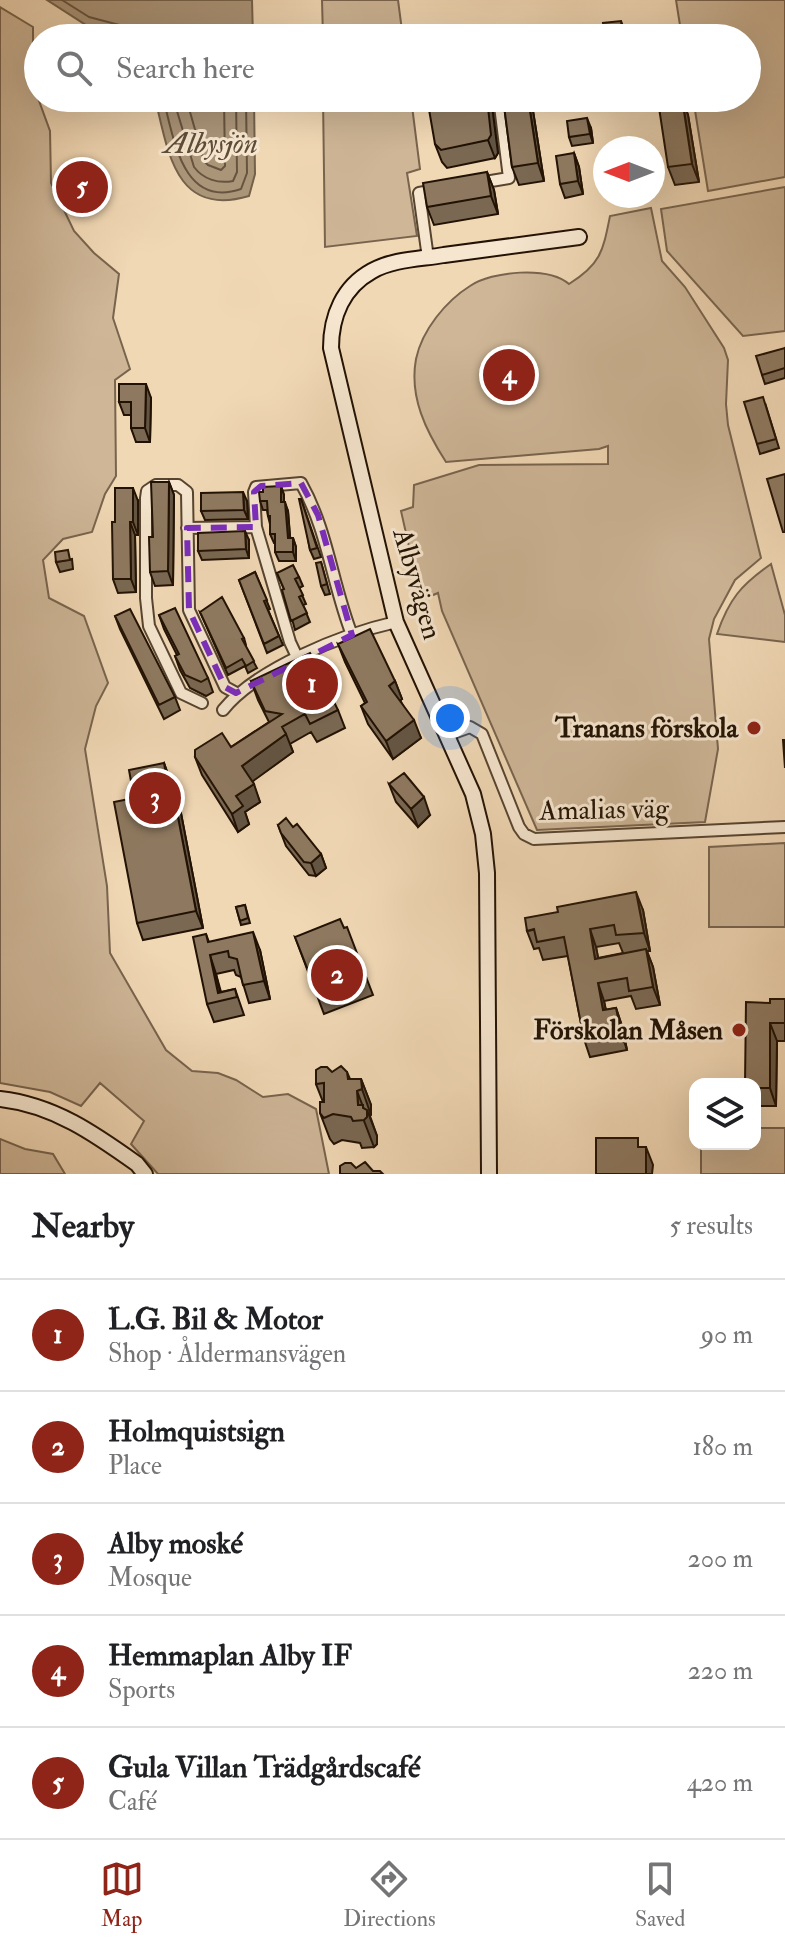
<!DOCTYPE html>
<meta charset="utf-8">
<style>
body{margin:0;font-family:"IM FELL Double Pica",serif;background:#f6f6f6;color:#202124}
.controls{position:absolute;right:24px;bottom:24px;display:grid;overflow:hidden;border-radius:16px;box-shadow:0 8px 32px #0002}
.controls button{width:72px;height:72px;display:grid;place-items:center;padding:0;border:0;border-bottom:2px solid #e0e0e0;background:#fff;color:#202124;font:40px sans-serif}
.compass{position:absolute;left:593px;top:136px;width:72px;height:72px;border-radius:50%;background:#fff;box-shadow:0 8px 32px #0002;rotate:270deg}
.you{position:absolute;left:450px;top:718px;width:28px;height:28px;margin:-20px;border:6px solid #fff;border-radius:50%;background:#1a73e8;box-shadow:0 0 0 12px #1a73e833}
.badge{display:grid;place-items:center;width:52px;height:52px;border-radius:50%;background:#8f2418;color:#fff;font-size:26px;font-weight:700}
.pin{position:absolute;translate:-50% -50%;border:4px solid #fff;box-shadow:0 2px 8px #0006}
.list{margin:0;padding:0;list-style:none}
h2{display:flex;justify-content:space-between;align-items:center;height:104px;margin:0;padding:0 32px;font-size:34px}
h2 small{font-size:26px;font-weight:400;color:#757577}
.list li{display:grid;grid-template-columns:52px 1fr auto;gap:24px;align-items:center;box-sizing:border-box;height:112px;padding:0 32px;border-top:2px solid #e0e0e0}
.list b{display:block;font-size:30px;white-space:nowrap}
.list p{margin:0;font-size:26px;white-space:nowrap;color:#757577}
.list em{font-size:26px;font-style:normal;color:#757577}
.icon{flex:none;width:44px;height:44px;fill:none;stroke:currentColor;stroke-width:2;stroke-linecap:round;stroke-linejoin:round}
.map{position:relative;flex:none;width:785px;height:1174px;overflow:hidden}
.search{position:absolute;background:#fff;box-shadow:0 8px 32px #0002;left:24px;right:24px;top:24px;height:88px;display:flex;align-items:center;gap:20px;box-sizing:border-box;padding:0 28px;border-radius:44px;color:#757577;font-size:30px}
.sheet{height:664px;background:#fff}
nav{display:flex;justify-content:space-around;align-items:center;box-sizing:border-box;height:112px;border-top:2px solid #e0e0e0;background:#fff;font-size:22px;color:#757577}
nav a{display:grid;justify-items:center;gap:4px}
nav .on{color:#8f2418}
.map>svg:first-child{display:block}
.green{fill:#ceb697;stroke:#78644e;stroke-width:2}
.water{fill:#ab9579;stroke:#74614a;stroke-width:2}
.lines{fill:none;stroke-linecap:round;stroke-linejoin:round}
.shore{stroke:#66543e;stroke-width:2}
.street-casing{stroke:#564430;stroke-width:14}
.secondary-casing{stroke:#221204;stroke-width:18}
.street{stroke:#f6e6cf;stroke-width:10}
.secondary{stroke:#f6e6cf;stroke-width:14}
.wall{fill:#7a6853;stroke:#221204;stroke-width:2;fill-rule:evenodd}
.shaded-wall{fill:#635543;stroke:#221204;stroke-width:2}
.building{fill:#8e7960;stroke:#221204;stroke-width:2}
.marked{fill:none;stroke:#7b2cbf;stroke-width:6;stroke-dasharray:16 10;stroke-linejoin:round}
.poi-dot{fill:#8f2418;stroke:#f6e6cf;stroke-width:3}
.labels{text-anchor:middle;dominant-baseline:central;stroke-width:6;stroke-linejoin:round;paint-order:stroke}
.street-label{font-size:28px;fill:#221204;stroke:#f6e6cf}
.poi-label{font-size:28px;font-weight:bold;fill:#221204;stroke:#f6e6cf;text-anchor:end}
.water-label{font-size:30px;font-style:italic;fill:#604d39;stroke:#f6e6cf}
</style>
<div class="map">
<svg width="785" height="1174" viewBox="0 0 785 1174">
<rect width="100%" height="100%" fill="#f1d8b5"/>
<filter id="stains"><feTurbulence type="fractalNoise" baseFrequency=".0025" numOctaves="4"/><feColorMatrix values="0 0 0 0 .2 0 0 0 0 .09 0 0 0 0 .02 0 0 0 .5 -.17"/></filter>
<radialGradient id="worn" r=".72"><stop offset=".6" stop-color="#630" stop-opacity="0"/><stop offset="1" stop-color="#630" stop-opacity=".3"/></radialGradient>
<path class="green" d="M322,0H398L403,38H323Z
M676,0H785V177L708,191L693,98H747V38H682Z
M0,7L33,27V53L38,56V98L50,131L51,183L74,231L94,253L119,274L113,318L130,369L115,380L116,476L105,494L92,532L63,539L43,560L49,598L84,616L108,683L96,706L85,749L107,886L110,953L166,1050L192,1071L218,1073L236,1080L263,1097L288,1094L316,1109L329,1174H158L131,1144L144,1121L100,1083L81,1106L50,1092L0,1083Z
M323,98H411L420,169L407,173L417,236L325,247Z
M785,187V331L743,336L667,251L661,209Z
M651,208L662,261L685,287L724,348L728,360L726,404L728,425L761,558L735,580L714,619L709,639L718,749L705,822L537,830L442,611L438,593L421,600L401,511L413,507L414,485L479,465L608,464V446L599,449L446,462C426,431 409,397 416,359C422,330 446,301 470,286C492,271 548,266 569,284C601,264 603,251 610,216Z
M771,564L785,615V642L717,634C729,599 741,585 771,564Z
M785,843V927H709V847Z
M755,1128H785V1174H701V1144H755Z
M0,1139L25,1149L53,1154L65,1174H0Z"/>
<path class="water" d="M47,0H252L253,38H131L86,25Z
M155,98H254L255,174L249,196C175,218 168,151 155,98Z"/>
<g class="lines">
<path class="shore" d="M62,0L89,17L127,27L132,38
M163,98C174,138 182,209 241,189L247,173L246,98
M173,98L194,167C203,179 218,184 233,181L237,172L236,98
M186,98L204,161L208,165L221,170L225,166L224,98"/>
<g class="street-casing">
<path id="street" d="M479,183L509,178L499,98
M428,258L419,193L436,190
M187,528L256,527
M297,657L290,642L256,527L254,492L256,487L301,483C328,531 332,584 352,635
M202,703L181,693L149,626L146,598V498L147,491L156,485H178L187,492L189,610L225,687L236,693
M223,710C257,668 343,634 396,622
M448,735L470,727L482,734L519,827L524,834L534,839L785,827"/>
</g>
<g class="secondary-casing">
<path id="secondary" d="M0,1099C54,1105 95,1134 137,1164L145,1174
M489,1174L487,873L483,834L473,794L396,622L331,348C331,316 343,287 372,271C393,259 421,259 444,255C489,249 534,243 579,237"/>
</g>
<use href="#street" class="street"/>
<use href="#secondary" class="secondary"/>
</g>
<path class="wall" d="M491,98L498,153L495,158L447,168L442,162L435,144Z
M503,98H531L544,181L519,185L512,167Z
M682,98L688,115L699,182L675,185L668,167Z
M591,128L593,143L572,146L569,137Z
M574,153L579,167L583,194L565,198L560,184Z
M487,172L494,190L498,214L434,225L427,207Z
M64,176L94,180L97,189L80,202L67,185Z
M785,348V378L765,384L762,375Z
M151,398L150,442H136L131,428V415H124L119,402Z
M766,406L779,448L760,454L757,444Z
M169,482L174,495L173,585L155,586L150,572L153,537Z
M281,486L284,495V502L288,511L290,538H293L296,547V561H279L275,552V543H274L270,534V524L268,516L267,510H263L260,501L263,492Z
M301,499L321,557L314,559L310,550Z
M138,501V535H135L136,592L118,593L113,579L115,522Z
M247,501L248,519L205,520L201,511Z
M249,540V558L202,560L198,551Z
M72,559L73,569L60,572L56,562Z
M321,562L330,594L325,595L321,586Z
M255,572L270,609L268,610L283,645L267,653L239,580Z
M277,573L299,577L303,586L299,588L306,604L303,605L310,622L295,630L284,589Z
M200,612L244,638L246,645L245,646L257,668L248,673L245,666L228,675Z
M159,615L208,678L213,692L206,696L190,688L180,670L175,656L177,655L164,629Z
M115,616L175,697L180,710L164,719L120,629Z
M338,644L395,681L402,699L400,700L421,738L393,759L368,724L361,706L365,703L345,662Z
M251,681L338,710L345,728L317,742L311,732L290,744L293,752L252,781L260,802L245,812L249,824L238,832L202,775L195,757L231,747L269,722L258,700Z
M164,763L170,780L172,791L180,808L203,928L143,940L137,923L134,798Z
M389,784L430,815L418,827L396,802Z
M278,825L293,827L321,854L326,868L316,876L309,875L286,846Z
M245,905L250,923L241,925L236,907Z
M643,910L650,951H647L653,967L660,1005L636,1009L631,996L604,1001L606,1010L616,1008L622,1026L627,1050L590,1057L584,1039L568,956L543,960L539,948L534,949L527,931ZM619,943L623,953L598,958L596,947Z
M206,934L209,942L260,950L270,999L249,1003L241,977L236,975L234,970L216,974L221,992L235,989L244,1015L214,1022L207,1004Z
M295,937L366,977L373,995L324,1014Z
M785,999V1041H777L776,1106H755V1084L770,1003Z
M332,1072H347L350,1079H361L371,1105V1115L370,1116L377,1136V1144L374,1147L362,1148L360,1143L342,1140L334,1144L330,1139L320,1113L323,1102L316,1084Z"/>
<path class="shaded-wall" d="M621,21L626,34L627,38H623Z
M487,98H491L498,153L495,158L488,140Z
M528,98H531L544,181L538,163Z
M682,98L688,115L699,182L692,164Z
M587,118L591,128L593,143L590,134Z
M574,153L579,167L583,194L578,181Z
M487,172L494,190L498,214L491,196Z
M94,180L97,189L80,202L76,193Z
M146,384L151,398L150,442L145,428Z
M169,482L174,495L173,585L168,571Z
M281,486L284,495V511L281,502Z
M133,488L138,501V535L133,522Z
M243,492L247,501L248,519L244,510Z
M285,502L288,511L291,547L288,538Z
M130,522L135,535L136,592L131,579Z
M245,531L249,540V558L246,549Z
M293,538L296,547V561L293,552Z
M395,681L402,699L396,704L389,686Z
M414,720L421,738L393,759L386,741Z
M286,734L293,752L249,784L242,766Z
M164,763L170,780L176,809L169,791Z
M254,784L260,802L245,812L249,824L238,832L232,814L236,796Z
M173,791L180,808L203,928L196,911Z
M424,797L430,815L418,827L411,809Z
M321,854L326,868L316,876L311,863Z
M636,892L643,910L650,951L644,933Z
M590,929L596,947L602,977L595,959Z
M253,932L260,950L270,999L264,981Z
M646,949L653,967L660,1005L653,987Z
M210,955L216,974L222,1000L218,993Z
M598,983L604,1001L609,1028L603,1010Z
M616,1008L622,1026L627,1050L621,1032Z
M770,1023L777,1041L776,1106L770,1088Z
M361,1079L371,1105V1115L362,1089Z
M357,1091L367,1117V1110L377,1136V1144L374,1147L358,1105Z
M646,1147L653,1165L652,1174H646Z"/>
<path class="building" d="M621,21L623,38H605L603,23Z
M468,30L480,36V38H425L426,36Z
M574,33L575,38H550V37Z
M427,98H487L491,135L488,140L441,150L435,144Z
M503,98H528L538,163L512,167Z
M676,98H682L692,164L668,167L658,101Z
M587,118L590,134L569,137L567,121Z
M574,153L578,181L560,184L556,156Z
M82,163L94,180L76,193L64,176Z
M487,172L491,196L427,207L423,183Z
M785,348V368L762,375L756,356Z
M119,384H146L145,428H131V402H119Z
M763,397L776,439L757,444L744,402Z
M785,474V532H783L767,479Z
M151,482H169L168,571L150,572L149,537H153Z
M281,486V502H285L288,538H293V552H275V534H270V516H268L267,501H260L259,492H263V487Z
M115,488H133V522H130L131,579H113L112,522H115Z
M243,492L244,510L201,511V493Z
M299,499H301L317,548L310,550Z
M245,531L246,549L198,551V533Z
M68,550L70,560L56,562L55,552Z
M321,562L327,584L321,586L316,563Z
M293,565L299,577L295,579L303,595L299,597L307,613L291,621L282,590L284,589L277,573Z
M255,572L267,600L264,601L279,636L264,644L239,580Z
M222,597L244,638L242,639L254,661L246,666L242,659L226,668L200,612Z
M175,608L208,678L201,682L185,675L175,656L179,654L159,615Z
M130,609L175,697L159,705L115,616Z
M370,629L395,681L389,686L414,720L386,741L361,706L367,702L338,644Z
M310,653L338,710L310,724L305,714L282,727L286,734L242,766L254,784L236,796L243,806L232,814L195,757V750L222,733L231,747L282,714L265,711L251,681Z
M783,740H785V768Z
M164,763L169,791H173L196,911L137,923L114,802L134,798L129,770Z
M404,773L424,797L411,809L389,784Z
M286,818L293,827L297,824L321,854L311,863L304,862L281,833L278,825Z
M636,892L644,933L616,935L614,925L590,929L595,959L646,949L653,987L629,991L627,978L598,983L603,1010L616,1008L621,1032L584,1039L564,937L537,942L534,929L527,931L525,918L558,912L557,907Z
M245,905L248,918L240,921L236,907Z
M340,919L344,928L347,927L366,977L318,996L295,937Z
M253,932L264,981L243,985L237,959L229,957L228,951L210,955L218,993L235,989L237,997L207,1004L193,937L206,934L208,942Z
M770,999H785V1023H770V1088H755V1084H745L746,1002L770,1003Z
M341,1066L347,1072L348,1079H361L362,1089L357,1091L358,1105H363V1108L367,1110V1117L364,1120L353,1121L351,1117L333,1114L324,1118L320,1113V1102H324V1083L316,1084V1070L321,1067H327L332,1072Z
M596,1138H638V1147H646V1174H596Z
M365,1162L373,1171H380L383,1174H340V1166L345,1163H351L356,1168Z"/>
<path class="marked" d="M301,483L318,515L352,635L236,693L225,687L189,610L187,528L256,527L254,492L261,486Z"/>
<g class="poi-dot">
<circle cx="754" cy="728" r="8"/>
<circle cx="739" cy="1030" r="8"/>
</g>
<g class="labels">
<g class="street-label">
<text transform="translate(417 584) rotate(74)">Albyvägen</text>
<text transform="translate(604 810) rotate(-1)">Amalias väg</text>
</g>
<g class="poi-label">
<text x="738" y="728">Tranans förskola</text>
<text x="723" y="1030">Förskolan Måsen</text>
</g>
<g class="water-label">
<text x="211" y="143">Albysjön</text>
</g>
</g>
<rect width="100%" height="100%" filter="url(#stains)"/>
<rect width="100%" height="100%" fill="url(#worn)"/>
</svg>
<div class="controls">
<button><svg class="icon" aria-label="layers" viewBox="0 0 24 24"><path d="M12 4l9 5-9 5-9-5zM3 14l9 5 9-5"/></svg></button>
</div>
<svg class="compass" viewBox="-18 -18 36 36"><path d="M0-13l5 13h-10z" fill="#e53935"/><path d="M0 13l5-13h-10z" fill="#757577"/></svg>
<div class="you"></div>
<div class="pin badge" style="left:312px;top:684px">1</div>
<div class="pin badge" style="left:337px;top:975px">2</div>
<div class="pin badge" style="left:155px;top:798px">3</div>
<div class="pin badge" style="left:509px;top:375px">4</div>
<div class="pin badge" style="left:82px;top:187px">5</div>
<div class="search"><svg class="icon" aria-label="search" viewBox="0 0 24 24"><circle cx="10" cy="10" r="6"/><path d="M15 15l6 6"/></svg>Search here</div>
</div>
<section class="sheet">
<h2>Nearby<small>5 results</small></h2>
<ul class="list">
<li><span class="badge">1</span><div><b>L.G. Bil &amp; Motor</b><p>Shop · Åldermansvägen</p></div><em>90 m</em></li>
<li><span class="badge">2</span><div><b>Holmquistsign</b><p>Place</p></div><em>180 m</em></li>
<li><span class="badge">3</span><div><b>Alby moské</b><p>Mosque</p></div><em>200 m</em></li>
<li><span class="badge">4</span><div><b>Hemmaplan Alby IF</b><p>Sports</p></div><em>220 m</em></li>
<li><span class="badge">5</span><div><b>Gula Villan Trädgårdscafé</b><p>Café</p></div><em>420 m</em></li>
</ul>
</section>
<nav>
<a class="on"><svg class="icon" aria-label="map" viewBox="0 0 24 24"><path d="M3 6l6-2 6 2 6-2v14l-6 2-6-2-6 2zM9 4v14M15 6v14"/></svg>Map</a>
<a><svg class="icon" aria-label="directions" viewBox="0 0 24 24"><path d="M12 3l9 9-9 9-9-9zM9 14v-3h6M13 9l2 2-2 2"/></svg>Directions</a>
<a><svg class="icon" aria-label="saved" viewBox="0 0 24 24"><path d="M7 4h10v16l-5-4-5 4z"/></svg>Saved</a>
</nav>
